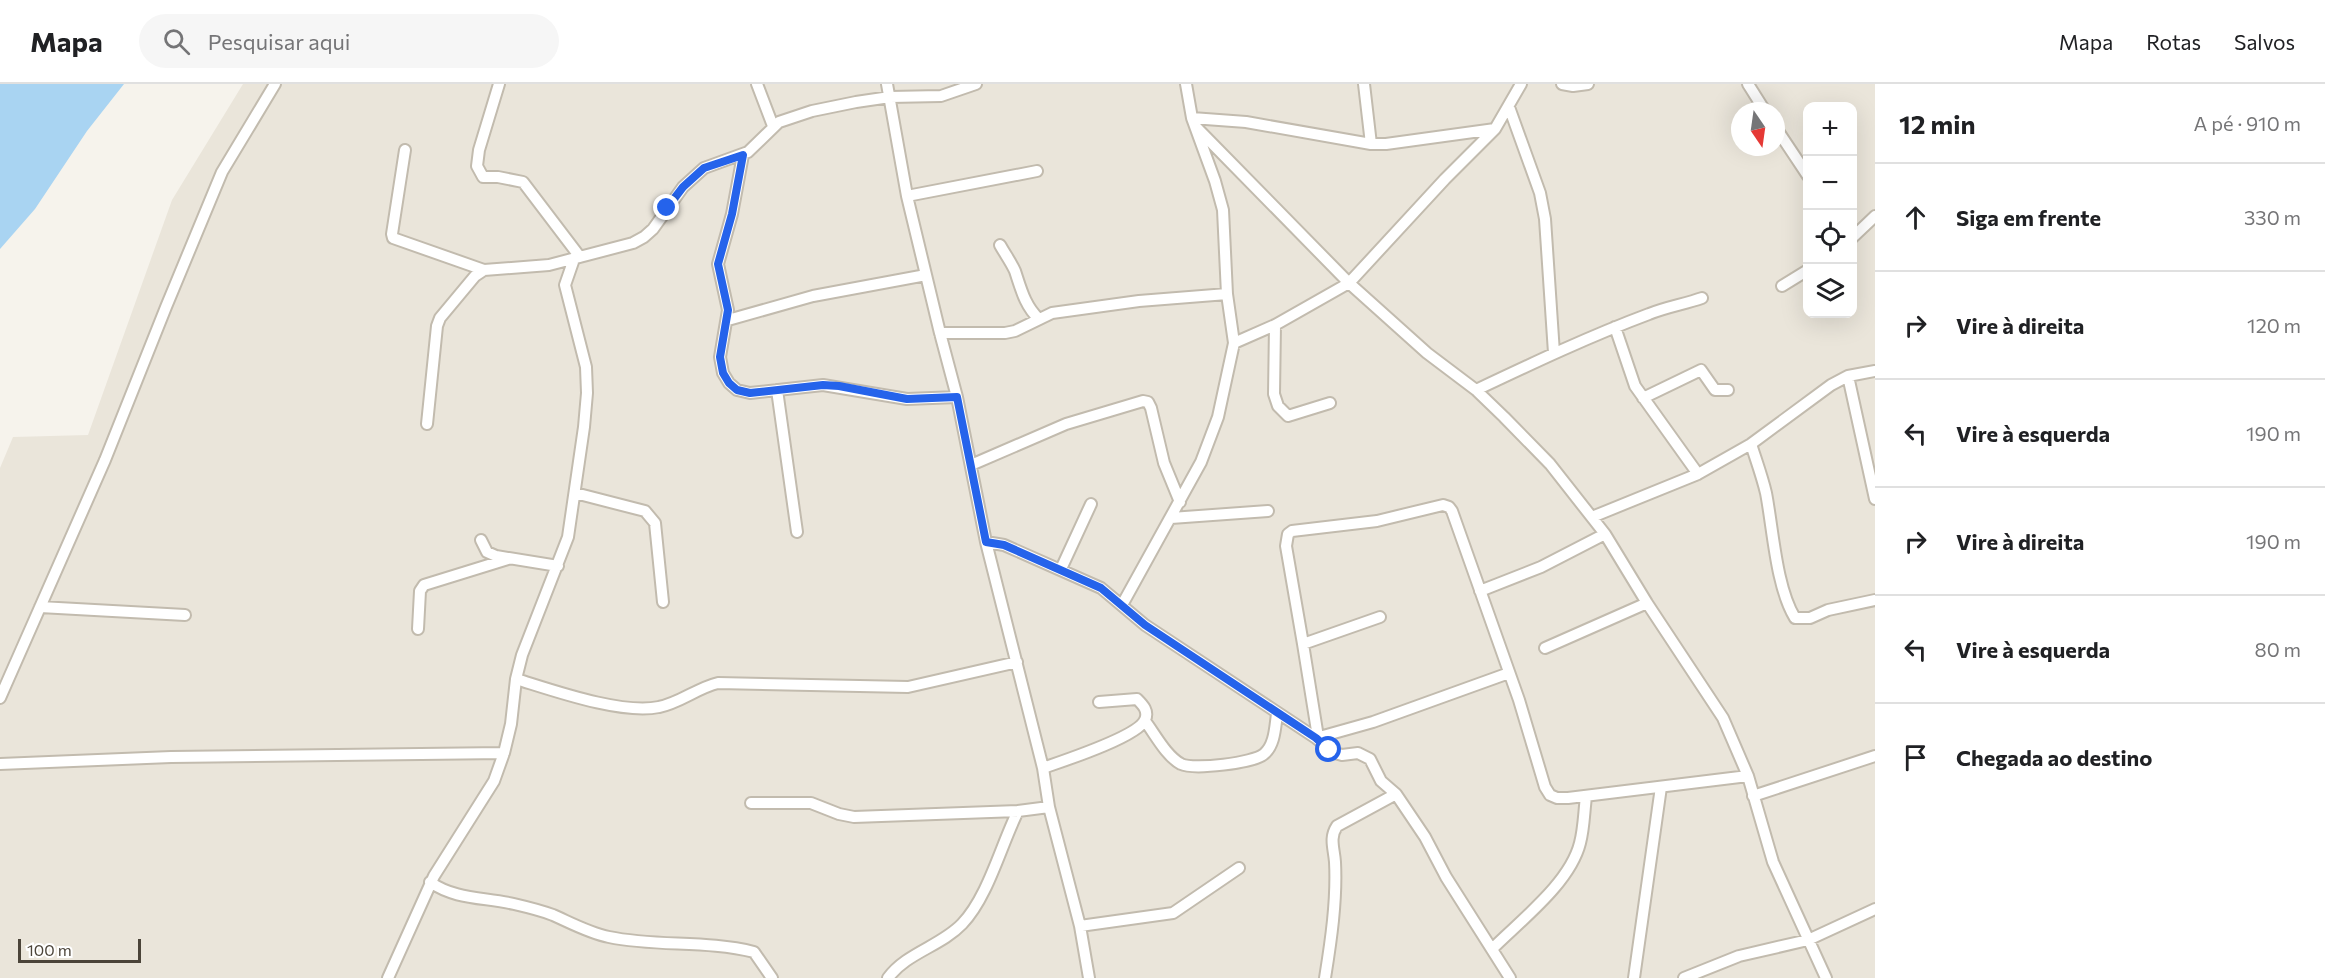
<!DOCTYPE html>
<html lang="pt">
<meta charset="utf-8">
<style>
body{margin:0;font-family:Commissioner,sans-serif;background:#f6f6f6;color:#202124}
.controls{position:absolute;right:18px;top:18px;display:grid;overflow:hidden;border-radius:12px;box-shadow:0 6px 24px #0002}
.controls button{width:54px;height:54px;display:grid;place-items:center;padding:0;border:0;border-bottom:2px solid #e0e0e0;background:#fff;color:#202124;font:30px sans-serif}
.compass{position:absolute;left:1731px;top:18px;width:54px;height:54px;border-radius:50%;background:#fff;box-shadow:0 6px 24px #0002;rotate:167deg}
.scale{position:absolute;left:18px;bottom:15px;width:123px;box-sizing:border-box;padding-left:6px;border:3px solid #4b4439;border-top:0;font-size:16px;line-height:21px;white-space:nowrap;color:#4b4439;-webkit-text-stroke:4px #fff;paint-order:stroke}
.stop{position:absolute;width:18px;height:18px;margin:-14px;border:4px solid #2563eb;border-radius:50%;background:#fff}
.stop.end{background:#2563eb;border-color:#fff;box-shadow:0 2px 6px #0008}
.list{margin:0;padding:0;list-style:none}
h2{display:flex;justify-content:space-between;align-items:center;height:78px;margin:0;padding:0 24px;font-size:26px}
h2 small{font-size:20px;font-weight:400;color:#757577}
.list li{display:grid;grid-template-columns:39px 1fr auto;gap:18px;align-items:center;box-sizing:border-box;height:108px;padding:0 24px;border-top:2px solid #e0e0e0}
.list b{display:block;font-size:22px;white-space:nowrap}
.list em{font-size:20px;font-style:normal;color:#757577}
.icon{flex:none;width:33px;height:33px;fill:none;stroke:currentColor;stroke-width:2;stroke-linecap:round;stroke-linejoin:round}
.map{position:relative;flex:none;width:1875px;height:894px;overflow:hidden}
header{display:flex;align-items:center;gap:36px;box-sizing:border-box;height:84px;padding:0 30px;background:#fff;border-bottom:2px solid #e0e0e0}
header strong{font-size:28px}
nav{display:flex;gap:33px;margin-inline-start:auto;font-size:21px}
.search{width:420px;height:54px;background:#f6f6f6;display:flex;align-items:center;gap:15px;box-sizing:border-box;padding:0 21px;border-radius:33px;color:#757577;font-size:22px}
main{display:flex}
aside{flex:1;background:#fff}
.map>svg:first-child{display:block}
.residential{fill:#eae5da;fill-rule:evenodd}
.water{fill:#a9d4f2}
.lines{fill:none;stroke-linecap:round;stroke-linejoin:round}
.minor-casing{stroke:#c2bbae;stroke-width:14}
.minor{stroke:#fff;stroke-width:10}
.route{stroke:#2563eb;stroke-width:8}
</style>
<header>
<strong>Mapa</strong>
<div class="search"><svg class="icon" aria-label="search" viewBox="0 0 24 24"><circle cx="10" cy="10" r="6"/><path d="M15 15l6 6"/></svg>Pesquisar aqui</div>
<nav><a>Mapa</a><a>Rotas</a><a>Salvos</a></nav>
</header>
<main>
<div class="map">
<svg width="1875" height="894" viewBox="0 0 1875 894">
<rect width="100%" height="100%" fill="#f6f3ec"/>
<path class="residential" d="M243,0H1875V894H0V384L13,353L88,351L172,116ZM1808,22H1852V230H1808ZM1740,27H1776V63H1740Z"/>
<path class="water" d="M0,0H124L87,47L35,125L0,165Z"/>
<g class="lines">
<g class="minor-casing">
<path id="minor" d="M499,0L479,66L477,82L483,93H498L523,98L580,173
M757,0L773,42
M887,0L907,112L940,249L957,313L986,458L1043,684L1049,723L1080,842L1089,894
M1364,0L1371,60
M1562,0L1573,2L1588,0
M1748,0L1765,27
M1509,23L1540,109L1545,135L1554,269
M1192,34L1246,38L1371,60H1386L1495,45
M1195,42L1349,199L1427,269L1476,306L1504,333L1550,380L1605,450L1647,519L1723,634L1748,692L1773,778L1826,894
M1776,44L1808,92
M405,66L392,150L393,154L484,186
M743,71L732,130L718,180L728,226L720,273L723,289L729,299L737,306L750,309L823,301L907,315L957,313
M907,112L1037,87
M1852,154L1875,132
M1000,161C1005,170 1011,178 1015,187C1021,205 1025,222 1039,235
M1782,202L1808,186
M728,236L813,212L926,191
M1275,241L1274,310L1278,322L1288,332L1330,319
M1615,243L1635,302L1698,390
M940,249H1005L1015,247L1052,229L1139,217L1227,210
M1234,259L1275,241L1349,199L1445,95L1495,45L1521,0
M1848,292L1875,415
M777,306L797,448
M1476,306C1533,279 1590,252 1649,230C1666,223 1685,220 1702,214
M1643,314L1701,286L1715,306H1728
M427,340L437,242L440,234L475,192L484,186L549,181L633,159L644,153L653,145L683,103L704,84L748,68L779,38L812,27L856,18L890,13L941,12L976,0
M1751,360C1756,376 1762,392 1766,409C1773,445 1776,503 1795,534H1810L1828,526L1875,516
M971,381L1066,340L1143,317L1148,318L1151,324L1164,379L1180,418
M575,409L645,427L655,439L663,518
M1592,433L1698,390L1751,360L1831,301L1848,292L1875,287
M1171,434L1268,427
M481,456L487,468L496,472L558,482
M986,458L1004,461L1101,504L1145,541L1316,654L1335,669L1342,671L1358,669L1370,675L1381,697L1396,710L1425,753L1446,793L1510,894
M1061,485L1091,420
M1480,507L1541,483L1605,450
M1122,521L1201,378L1218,333L1234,259L1227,210L1223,126L1215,97L1192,34L1186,0
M40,523L185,531
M418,545L420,507L424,501L508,475
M1303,560L1286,462L1288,450L1292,447L1377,437L1443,421L1449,423L1452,427L1519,616L1545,703L1550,711L1557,714H1568L1748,692
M1545,564L1647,519
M516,595C552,606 622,631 659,623C680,619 697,604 718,599L908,603L1017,578
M0,614L105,376L166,223L222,88L275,0
M1145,637C1155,650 1166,672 1181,680C1194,686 1254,679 1264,670C1275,661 1275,643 1277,630
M1318,653L1303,560L1380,533
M1316,654L1373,638L1509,589
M0,680L171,673L504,669
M1043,684C1063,677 1137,653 1145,636C1149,627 1143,621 1137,615L1099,618
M1753,712L1875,672
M751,719H811L839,730L854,733L1018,727
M430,798C456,816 484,813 514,820C527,823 540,826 553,831C571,839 589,849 609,853C657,863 706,856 754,868L772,894
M1080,842L1173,829L1239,784
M1492,865C1521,836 1570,799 1580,759C1584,744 1584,728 1586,713
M388,894L434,792L494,697L504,669L511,640L516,595L522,571L568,453L584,343L587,309L586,283L565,201L574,175
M888,894C906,869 941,862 962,840C988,813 1001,761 1018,727L1049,723
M1325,894C1331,857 1337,816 1335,778C1334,764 1329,754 1337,742L1396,710
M1634,894L1661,703
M1684,894L1739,872L1808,856L1875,825"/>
</g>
<use href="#minor" class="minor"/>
</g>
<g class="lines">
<path class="route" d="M667,124L683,103L704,84L743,71L732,130L718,180L728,226L720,273L723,289L729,299L737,306L750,309L823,301L839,302L907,315L957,313L986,458L1004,461L1101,504L1145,541L1316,654L1329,666"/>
</g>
</svg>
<div class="controls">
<button>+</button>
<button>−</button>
<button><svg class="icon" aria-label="locate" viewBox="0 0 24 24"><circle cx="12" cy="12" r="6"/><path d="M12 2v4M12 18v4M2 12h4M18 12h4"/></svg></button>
<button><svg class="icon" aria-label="layers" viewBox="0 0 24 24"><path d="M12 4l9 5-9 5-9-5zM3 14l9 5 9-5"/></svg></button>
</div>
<svg class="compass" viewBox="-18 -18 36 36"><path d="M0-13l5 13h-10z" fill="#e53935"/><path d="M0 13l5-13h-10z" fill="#757577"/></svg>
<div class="scale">100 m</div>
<div class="stop" style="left:1329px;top:666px"></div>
<div class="stop end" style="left:667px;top:124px"></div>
</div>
<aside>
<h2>12 min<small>A pé · 910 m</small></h2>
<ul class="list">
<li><svg class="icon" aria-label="ahead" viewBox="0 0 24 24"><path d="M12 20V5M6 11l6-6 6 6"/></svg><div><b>Siga em frente</b></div><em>330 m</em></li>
<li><svg class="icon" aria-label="right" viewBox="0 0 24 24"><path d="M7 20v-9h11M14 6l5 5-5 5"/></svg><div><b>Vire à direita</b></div><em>120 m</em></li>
<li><svg class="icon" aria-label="left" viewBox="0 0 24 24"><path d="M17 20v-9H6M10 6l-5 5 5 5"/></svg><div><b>Vire à esquerda</b></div><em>190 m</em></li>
<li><svg class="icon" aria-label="right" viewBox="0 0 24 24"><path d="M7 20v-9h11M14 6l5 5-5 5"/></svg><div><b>Vire à direita</b></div><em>190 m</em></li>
<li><svg class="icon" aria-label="left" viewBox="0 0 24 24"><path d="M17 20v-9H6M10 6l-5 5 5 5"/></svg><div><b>Vire à esquerda</b></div><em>80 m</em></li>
<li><svg class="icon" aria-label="arrive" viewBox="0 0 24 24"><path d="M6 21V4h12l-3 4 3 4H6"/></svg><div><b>Chegada ao destino</b></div></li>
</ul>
</aside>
</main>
